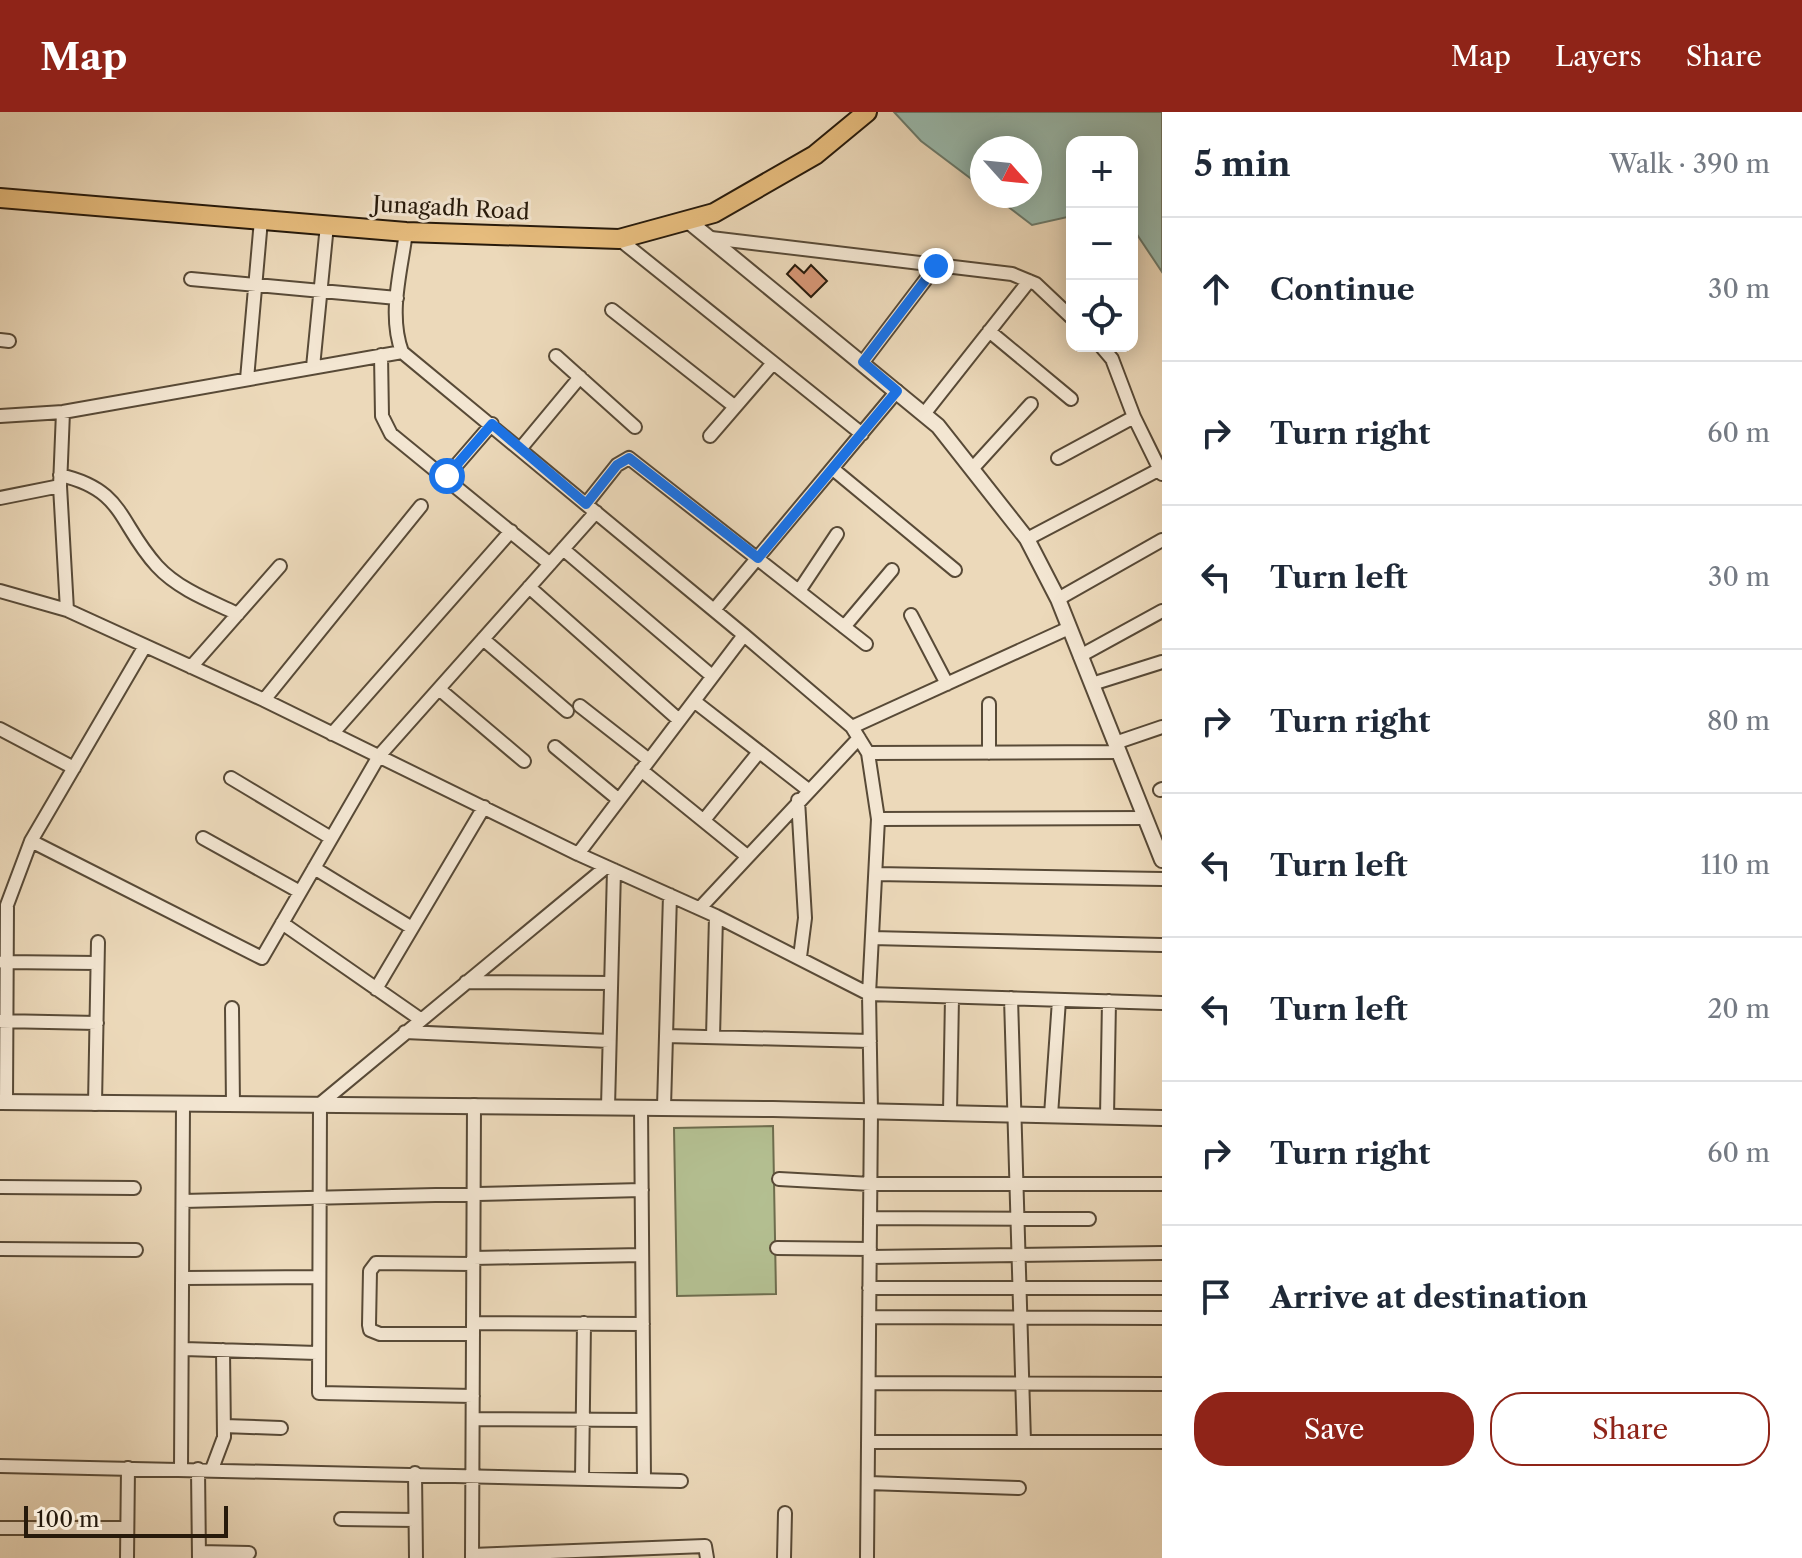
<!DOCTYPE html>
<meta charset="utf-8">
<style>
body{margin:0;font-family:"Libre Caslon Text",serif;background:#f6f6f7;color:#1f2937}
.controls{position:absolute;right:24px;top:24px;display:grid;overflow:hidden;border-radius:16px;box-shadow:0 4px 20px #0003}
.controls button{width:72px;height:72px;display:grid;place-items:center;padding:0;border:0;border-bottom:2px solid #e0e1e3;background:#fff;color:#1f2937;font:40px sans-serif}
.compass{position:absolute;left:970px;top:24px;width:72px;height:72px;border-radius:50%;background:#fff;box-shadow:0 4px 20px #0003;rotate:117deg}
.scale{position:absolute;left:24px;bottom:20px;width:204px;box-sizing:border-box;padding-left:8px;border:4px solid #271a0b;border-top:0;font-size:22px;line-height:28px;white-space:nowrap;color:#271a0b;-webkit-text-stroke:6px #f3e6d2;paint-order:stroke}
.stop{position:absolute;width:24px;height:24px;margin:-18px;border:6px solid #1a73e8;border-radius:50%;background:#fff}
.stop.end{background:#1a73e8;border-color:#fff;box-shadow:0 2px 8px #0008}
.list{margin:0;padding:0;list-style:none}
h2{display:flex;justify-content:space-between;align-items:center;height:104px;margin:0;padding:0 32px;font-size:34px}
h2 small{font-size:26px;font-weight:400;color:#747a83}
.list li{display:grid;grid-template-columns:52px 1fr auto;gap:24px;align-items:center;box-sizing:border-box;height:144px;padding:0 32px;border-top:2px solid #e0e1e3}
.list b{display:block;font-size:30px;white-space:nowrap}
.list em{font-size:26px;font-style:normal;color:#747a83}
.actions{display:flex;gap:16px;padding:24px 32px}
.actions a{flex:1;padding:18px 0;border:2px solid #8f2418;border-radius:32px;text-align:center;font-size:28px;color:#8f2418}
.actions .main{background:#8f2418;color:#fff}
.icon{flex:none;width:44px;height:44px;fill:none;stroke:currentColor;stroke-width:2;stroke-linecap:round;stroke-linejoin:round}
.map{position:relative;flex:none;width:1162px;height:1446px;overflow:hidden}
header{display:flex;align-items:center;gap:48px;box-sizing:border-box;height:112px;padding:0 40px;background:#8f2418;color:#fff}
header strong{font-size:38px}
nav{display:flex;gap:44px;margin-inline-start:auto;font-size:28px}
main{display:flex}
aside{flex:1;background:#fff}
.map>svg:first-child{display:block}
.green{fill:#b4c092;stroke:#6e6d4e;stroke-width:2}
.water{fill:#99baad;stroke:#6b7a6c;stroke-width:2}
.building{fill:#d59574;stroke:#271a0b;stroke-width:2}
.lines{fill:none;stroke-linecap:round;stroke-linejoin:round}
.minor-casing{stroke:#584a37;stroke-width:16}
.tertiary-casing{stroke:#584a37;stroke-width:18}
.primary-casing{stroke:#271a0b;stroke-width:22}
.minor{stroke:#f3e6d2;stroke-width:12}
.tertiary{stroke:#f3e6d2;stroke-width:14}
.primary{stroke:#e6bc7d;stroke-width:18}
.route{stroke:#1a73e8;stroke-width:10}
.labels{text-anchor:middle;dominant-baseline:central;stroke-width:6;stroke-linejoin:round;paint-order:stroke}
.street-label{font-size:22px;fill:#271a0b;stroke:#f3e6d2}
</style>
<header>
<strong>Map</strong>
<nav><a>Map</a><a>Layers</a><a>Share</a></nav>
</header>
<main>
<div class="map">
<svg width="1162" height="1446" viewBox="0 0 1162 1446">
<rect width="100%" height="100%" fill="#ecd9ba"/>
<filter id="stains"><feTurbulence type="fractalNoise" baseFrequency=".0025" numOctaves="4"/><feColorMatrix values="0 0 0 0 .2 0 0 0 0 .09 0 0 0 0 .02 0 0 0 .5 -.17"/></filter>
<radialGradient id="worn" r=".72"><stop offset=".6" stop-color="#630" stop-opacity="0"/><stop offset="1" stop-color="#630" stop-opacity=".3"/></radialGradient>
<path class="green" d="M773,1014L776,1182L677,1184L674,1016Z"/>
<path class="water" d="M894,0H1162V160L1132,115V30H1072V104L1032,113L994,84H1030V36H982V75L921,29Z"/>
<path class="building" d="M795,153L804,161L811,153L827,169L811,185L787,162Z"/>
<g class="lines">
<g class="minor-casing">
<path id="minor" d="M406,120C401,159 388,202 402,240L744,523L852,615L868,641L878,707L869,882L871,999L867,1446
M711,126L1012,162L1036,172L1072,206
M619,127L862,322
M191,167L397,186
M612,198L734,294
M989,219L1071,287
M0,228L9,229
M1101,234L1112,247L1134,305L1162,362
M381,243L382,304L391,322L550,452
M556,244L635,315
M863,250L936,154
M313,255L327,113
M247,267L261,108
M63,300L60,374L67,498
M924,302L1029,169
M0,304L63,300L402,240
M710,324L773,251
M521,336L580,265
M1058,346L1134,305
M833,357L955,458
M972,357L1031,292
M60,363C125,378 118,411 157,454C178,477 210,489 238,502
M447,364L492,312
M0,386L60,374
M586,392L617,353L629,346L866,532
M1027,427L1162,356
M563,437L712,564
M529,475L679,608
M0,479L67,498L264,588L578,742L716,804L869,882L1162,891
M799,479L837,422
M1058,487L1162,428
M714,498L897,279
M911,503L947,572
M844,515L892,458
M483,527L567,599
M1080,544L1162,499
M191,555L280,454
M1092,572L1162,550
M439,577L524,649
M264,588L421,394
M694,589L807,677
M580,594L649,648
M852,615L1069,516
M0,617L74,656
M332,622L511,419
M1115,631L1162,615
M555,635L619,688
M868,641L1119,640
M989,641V592
M641,658L747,744
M231,666L331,726
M1160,678L1162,677
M798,688L805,806L800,845
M878,707L1145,706
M704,708L759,640
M203,726L300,780
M31,729L262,846L379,644L596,400
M578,742L744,523
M314,756L412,816
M876,762L1162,767
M700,796L859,626
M282,811L420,907
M872,826L1162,833
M3,850L97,851
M466,870L611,871
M376,877L484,695
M1011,886L1024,1330
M232,896L233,993
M0,909L97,911
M405,920L609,929
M666,924L870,929
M713,925L716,804
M6,990L7,793L31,729L145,534
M95,992L98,830
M608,995L614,758
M664,995L670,783
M641,996L644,1368
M950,1000L952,885
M1051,1003L1059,888
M1107,1005L1109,889
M779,1067L871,1072H1162
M0,1075L134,1076
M183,1089L642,1078
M870,1106L1089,1107
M777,1136L870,1137
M0,1137L136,1138
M870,1145L1162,1141
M473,1146L642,1143
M184,1166L318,1165
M869,1176H1162
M869,1205L1162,1206
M473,1211L643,1212
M473,1222H380L370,1218L369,1213L370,1159L376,1151L473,1152
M184,1237L317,1241
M869,1271L1162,1272
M473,1284L319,1281L320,992L606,755
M473,1307L643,1308
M224,1314L281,1316
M868,1330H1162
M0,1354L681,1369
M181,1357L183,993
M198,1357L199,1446
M212,1357L224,1325L223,1238
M415,1361L416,1446
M582,1366L584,1211
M868,1371L1019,1376
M341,1407L415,1408
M0,1416H127
M199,1440L249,1441
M472,1443L705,1434L707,1446
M127,1446L128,1356
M472,1446L474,993
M784,1446L785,1401"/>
</g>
<g class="tertiary-casing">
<path id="tertiary" d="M687,108L938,314L1027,427L1058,487L1162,748
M0,990L773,997L1162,1006"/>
</g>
<g class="primary-casing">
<path id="primary" d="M0,86L406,120L619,127L714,101L815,43L867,0"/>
</g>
<use href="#minor" class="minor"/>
<use href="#tertiary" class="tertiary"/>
<use href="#primary" class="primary"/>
</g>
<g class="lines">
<path class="route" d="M447,364L492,312L586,392L617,353L629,346L758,446L897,279L863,250L936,154"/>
</g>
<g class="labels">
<g class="street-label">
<text transform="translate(451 96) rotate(3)">Junagadh Road</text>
</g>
</g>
<rect width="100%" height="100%" filter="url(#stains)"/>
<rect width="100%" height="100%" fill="url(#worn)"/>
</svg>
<div class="controls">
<button>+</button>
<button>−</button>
<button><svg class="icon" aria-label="locate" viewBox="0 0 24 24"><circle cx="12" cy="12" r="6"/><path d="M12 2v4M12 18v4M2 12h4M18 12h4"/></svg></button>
</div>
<svg class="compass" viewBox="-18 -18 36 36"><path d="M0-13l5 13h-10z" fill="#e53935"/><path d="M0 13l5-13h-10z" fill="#747a83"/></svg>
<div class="scale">100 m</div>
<div class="stop" style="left:447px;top:364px"></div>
<div class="stop end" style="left:936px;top:154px"></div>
</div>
<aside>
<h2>5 min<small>Walk · 390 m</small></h2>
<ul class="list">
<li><svg class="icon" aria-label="ahead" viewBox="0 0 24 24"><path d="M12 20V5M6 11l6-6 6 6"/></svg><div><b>Continue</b></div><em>30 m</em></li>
<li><svg class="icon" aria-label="right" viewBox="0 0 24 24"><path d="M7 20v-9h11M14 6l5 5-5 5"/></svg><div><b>Turn right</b></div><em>60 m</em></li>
<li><svg class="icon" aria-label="left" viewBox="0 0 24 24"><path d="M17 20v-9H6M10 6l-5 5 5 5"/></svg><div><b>Turn left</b></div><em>30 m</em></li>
<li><svg class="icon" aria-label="right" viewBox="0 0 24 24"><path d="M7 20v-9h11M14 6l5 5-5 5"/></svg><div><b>Turn right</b></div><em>80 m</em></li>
<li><svg class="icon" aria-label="left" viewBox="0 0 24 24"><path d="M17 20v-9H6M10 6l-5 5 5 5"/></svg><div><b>Turn left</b></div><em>110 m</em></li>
<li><svg class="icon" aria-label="left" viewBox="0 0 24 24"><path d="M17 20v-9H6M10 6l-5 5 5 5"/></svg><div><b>Turn left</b></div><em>20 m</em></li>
<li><svg class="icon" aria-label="right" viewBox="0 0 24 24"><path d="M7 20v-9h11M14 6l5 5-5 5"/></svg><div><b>Turn right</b></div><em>60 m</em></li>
<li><svg class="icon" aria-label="arrive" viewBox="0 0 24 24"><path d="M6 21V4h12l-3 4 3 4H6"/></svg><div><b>Arrive at destination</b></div></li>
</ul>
<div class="actions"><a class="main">Save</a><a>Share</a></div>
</aside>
</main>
